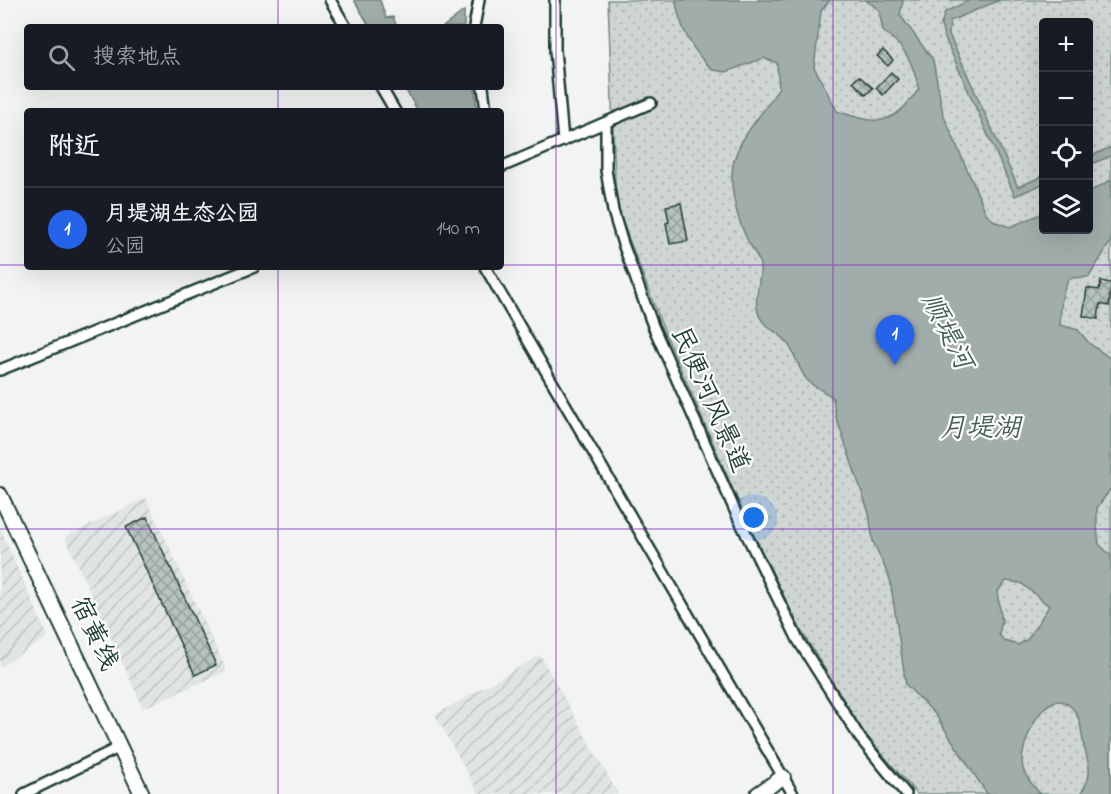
<!DOCTYPE html>
<html lang="zh">
<meta charset="utf-8">
<style>
body{margin:0;font-family:"Indie Flower","LXGW WenKai TC",sans-serif;background:#242831;color:#f1f3f6}
.controls{position:absolute;right:18px;top:18px;display:grid;overflow:hidden;border-radius:6px;box-shadow:0 6px 24px #0002}
.controls button{width:54px;height:54px;display:grid;place-items:center;padding:0;border:0;border-bottom:2px solid #363941;background:#171b24;color:#f1f3f6;font:30px sans-serif}
.you{position:absolute;left:754px;top:518px;width:21px;height:21px;margin:-15px;border:4px solid #fff;border-radius:50%;background:#1a73e8;box-shadow:0 0 0 9px #1a73e833}
.badge{display:grid;place-items:center;width:39px;height:39px;border-radius:50%;background:#2563eb;color:#fff;font-size:20px;font-weight:700}
.pin{position:absolute;translate:-50% -50px;filter:drop-shadow(0 2px 3px #0008)}
.pin::after{content:'';position:absolute;top:32px;width:21px;height:18px;background:inherit;clip-path:polygon(0 0,100% 0,50% 100%)}
.list{margin:0;padding:0;list-style:none}
h2{display:flex;justify-content:space-between;align-items:center;height:78px;margin:0;padding:0 24px;font-size:26px}
h2 small{font-size:20px;font-weight:400;color:#9ea1a6}
.list li{display:grid;grid-template-columns:39px 1fr auto;gap:18px;align-items:center;box-sizing:border-box;height:84px;padding:0 24px;border-top:2px solid #363941}
.list b{display:block;font-size:22px;white-space:nowrap}
.list p{margin:0;font-size:20px;white-space:nowrap;color:#9ea1a6}
.list em{font-size:20px;font-style:normal;color:#9ea1a6}
.icon{flex:none;width:33px;height:33px;fill:none;stroke:currentColor;stroke-width:2;stroke-linecap:round;stroke-linejoin:round}
.map{position:relative;flex:none;width:1111px;height:794px;overflow:hidden}
.search{position:absolute;background:#171b24;box-shadow:0 6px 24px #0002;left:24px;top:24px;width:480px;height:66px;display:flex;align-items:center;gap:15px;box-sizing:border-box;padding:0 21px;border-radius:6px;color:#9ea1a6;font-size:22px}
.panel{position:absolute;background:#171b24;box-shadow:0 6px 24px #0002;left:24px;top:108px;width:480px;height:162px;border-radius:6px}
.map>svg:first-child{display:block}
.industrial{fill:url(#industrial-furrows)}
.grass{fill:url(#grass-dots);stroke:#768984;stroke-width:1.5;fill-rule:evenodd}
.water{fill:#a1adaa;stroke:#6d807b;stroke-width:1.5;fill-rule:evenodd}
.building{fill:url(#building-cross-hatch);stroke:#1f3d34;stroke-width:1.5}
.lines{fill:none;stroke-linecap:round;stroke-linejoin:round}
.street-casing{stroke:#1f3d34;stroke-width:14}
.secondary-casing{stroke:#1f3d34;stroke-width:18}
.street{stroke:#fff;stroke-width:9}
.secondary{stroke:#fff;stroke-width:14}
.grid{fill:none;stroke:#7b2cbf;stroke-width:1.5;stroke-opacity:0.55}
.labels{text-anchor:middle;dominant-baseline:central;stroke-width:4.5;stroke-linejoin:round;paint-order:stroke}
.street-label{font-size:26px;fill:#1f3d34;stroke:#fff}
.water-label{font-size:27px;font-style:italic;fill:#465f57;stroke:#fff}
</style>
<div class="map">
<svg width="1111" height="794" viewBox="0 0 1111 794">
<defs>
<pattern id="industrial-furrows" width="10" height="10" patternUnits="userSpaceOnUse" patternTransform="scale(1.5)"><rect width="10" height="10" fill="#e0e4e3"/><path d="M-1 1l2-2M0 10L10 0M9 11l2-2" fill="none" stroke="#c0c4c3"/></pattern>
<pattern id="grass-dots" width="8" height="8" patternUnits="userSpaceOnUse" patternTransform="scale(1.5)"><rect width="8" height="8" fill="#ced5d3"/><path d="M2 2h.1M6 6h.1" fill="none" stroke="#b0b8b6" stroke-width="1.8" stroke-linecap="round"/></pattern>
<pattern id="building-cross-hatch" width="8" height="8" patternUnits="userSpaceOnUse" patternTransform="scale(1.5)"><rect width="8" height="8" fill="#b7c1bd"/><path d="M0 0l8 8M0 8l8-8" fill="none" stroke="#949e9a"/></pattern>
</defs>
<rect width="100%" height="100%" fill="#f2f3f3"/>
<filter id="ink" filterUnits="userSpaceOnUse"><feTurbulence type="fractalNoise" baseFrequency=".0167" numOctaves="2"/><feDisplacementMap in="SourceGraphic" scale="12" xChannelSelector="R" yChannelSelector="G"/><feConvolveMatrix kernelMatrix="1 2 1 2 8 2 1 2 1" color-interpolation-filters="sRGB"/></filter>
<g filter="url(#ink)">
<path class="industrial" d="M146,498L227,671L143,708L65,537Z
M0,528L48,637L0,667Z
M540,655L618,794H479L435,715Z"/>
<path class="grass" d="M608,0H1111V794H917L864,733L802,632L749,526L663,328L616,205ZM1044,22H1088V230H1044Z"/>
<path class="water" d="M354,0H380L386,18L393,17L397,27H370Z
M676,0H830L821,11L814,67L837,111C880,126 892,126 919,89C913,63 905,46 883,31L879,10L866,0H903L900,15L933,60L943,114L987,215L996,222L1010,227L1043,213L1044,230H1088L1089,192L1111,180V241L1089,277L1070,278C1060,293 1061,307 1060,325L1078,330L1089,343L1111,359V488L1097,508V527L1099,544L1111,556V794H1080C1094,775 1089,766 1084,746C1081,735 1082,720 1074,710C1047,678 1022,741 1022,762C1022,774 1033,785 1040,794H987L935,714L906,685L890,579L873,541L869,513L836,417L833,398C825,390 815,389 807,380C798,369 795,351 785,340C777,331 764,328 759,315C752,299 762,282 760,265C759,257 752,249 748,241C737,219 729,189 733,165C739,135 765,113 779,87L777,63L764,58L726,72L713,70C694,54 678,25 676,0ZM1006,581L1021,583L1049,606L1028,639L1018,645L1004,641L999,634L1002,621L997,592Z
M970,0H1000L950,21L949,34L1018,187L1043,176V184L1015,196L944,36L941,25L945,12Z
M464,11V27H443Z
M404,87H475L477,111H418Z
M1111,147V156L1089,165V157Z"/>
<path class="building" d="M883,50L893,60L888,66L877,56Z
M891,72L898,79L883,95L876,88Z
M859,76L873,88L866,95L853,82Z
M681,203L688,241L670,244L666,223L669,222L666,206Z
M1101,281L1111,283L1109,306L1100,304L1098,319L1083,316L1087,288L1099,290Z
M147,517L216,665L195,675L126,527Z"/>
<g class="lines">
<g class="street-casing">
<path id="street" d="M330,0L346,27
M555,0V50L563,141
M474,27L479,0
M381,87L395,111
M483,87L486,111
M606,123V170L613,211L622,241L653,326L736,513L798,640L860,738L906,794
M501,167L651,103
M485,267L793,794
M0,370L254,267
M24,794L120,747"/>
</g>
<g class="secondary-casing">
<path id="secondary" d="M0,495L142,794
M758,794L783,777"/>
</g>
<use href="#street" class="street"/>
<use href="#secondary" class="secondary"/>
</g>
</g>
<path class="grid" d="M278,0V27M556,0V794M833,0V794M278,87V111M0,265H27M501,265H1111M278,267V794M0,529H1111"/>
<g class="labels">
<g class="street-label">
<text transform="translate(709 400) rotate(66)">民便河风景道</text>
<text transform="translate(93 634) rotate(65)">宿黄线</text>
</g>
<g class="water-label">
<text transform="translate(946 332) rotate(63)">顺堤河</text>
<text x="980" y="429">月堤湖</text>
</g>
</g>
</svg>
<div class="controls">
<button>+</button>
<button>−</button>
<button><svg class="icon" aria-label="locate" viewBox="0 0 24 24"><circle cx="12" cy="12" r="6"/><path d="M12 2v4M12 18v4M2 12h4M18 12h4"/></svg></button>
<button><svg class="icon" aria-label="layers" viewBox="0 0 24 24"><path d="M12 4l9 5-9 5-9-5zM3 14l9 5 9-5"/></svg></button>
</div>
<div class="you"></div>
<div class="pin badge" style="left:895px;top:365px">1</div>
<div class="search"><svg class="icon" aria-label="search" viewBox="0 0 24 24"><circle cx="10" cy="10" r="6"/><path d="M15 15l6 6"/></svg>搜索地点</div>
<section class="panel">
<h2>附近<small></small></h2>
<ul class="list">
<li><span class="badge">1</span><div><b>月堤湖生态公园</b><p>公园</p></div><em>140 m</em></li>
</ul>
</section>
</div>
